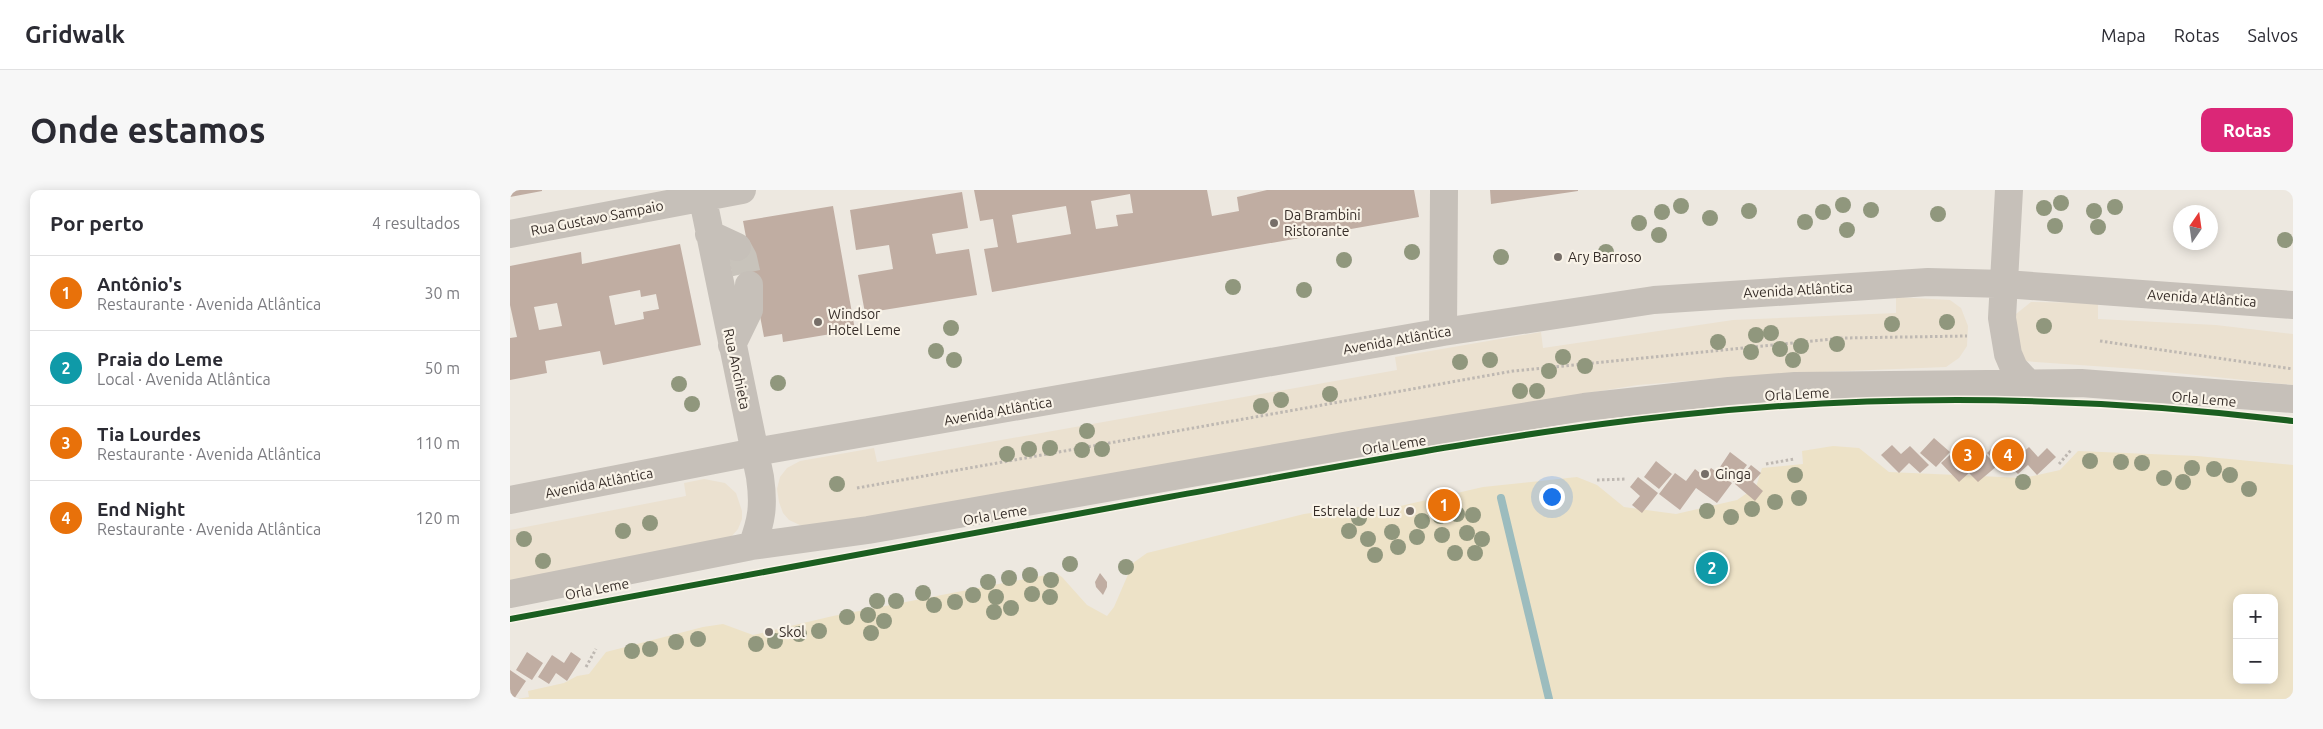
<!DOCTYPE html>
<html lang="pt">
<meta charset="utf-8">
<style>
body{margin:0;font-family:Ubuntu,sans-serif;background:#f7f7f7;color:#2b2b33}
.controls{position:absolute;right:15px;bottom:15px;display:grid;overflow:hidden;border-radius:10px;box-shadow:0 2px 12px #0003}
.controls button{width:45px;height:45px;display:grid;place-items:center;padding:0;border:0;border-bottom:1px solid #e1e1e2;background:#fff;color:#2b2b33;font:25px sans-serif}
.compass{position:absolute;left:1663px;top:15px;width:45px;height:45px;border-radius:50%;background:#fff;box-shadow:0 2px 12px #0003;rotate:13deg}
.you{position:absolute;left:1041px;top:306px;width:18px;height:18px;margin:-12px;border:4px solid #fff;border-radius:50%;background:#1a73e8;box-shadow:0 0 0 8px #1a73e833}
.badge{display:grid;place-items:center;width:32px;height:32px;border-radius:50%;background:#db2777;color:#fff;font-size:16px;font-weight:700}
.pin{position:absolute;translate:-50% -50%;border:2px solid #fff;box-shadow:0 1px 5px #0006}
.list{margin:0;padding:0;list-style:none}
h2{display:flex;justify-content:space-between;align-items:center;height:65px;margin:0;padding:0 20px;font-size:21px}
h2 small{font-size:16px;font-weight:400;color:#7c7c81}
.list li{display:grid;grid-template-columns:32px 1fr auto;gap:15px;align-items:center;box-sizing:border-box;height:75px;padding:0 20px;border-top:1px solid #e1e1e2}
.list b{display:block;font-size:19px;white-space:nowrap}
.list p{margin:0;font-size:16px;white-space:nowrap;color:#7c7c81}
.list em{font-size:16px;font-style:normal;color:#7c7c81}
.map{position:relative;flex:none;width:1783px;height:509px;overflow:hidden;border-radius:10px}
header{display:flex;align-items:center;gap:30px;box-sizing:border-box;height:70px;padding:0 25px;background:#fff;border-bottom:1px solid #e1e1e2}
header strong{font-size:24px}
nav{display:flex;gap:28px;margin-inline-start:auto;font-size:18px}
.intro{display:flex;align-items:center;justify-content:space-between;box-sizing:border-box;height:120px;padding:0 30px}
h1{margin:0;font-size:35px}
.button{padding:12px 22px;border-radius:10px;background:#db2777;color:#fff;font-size:18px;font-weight:700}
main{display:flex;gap:30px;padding:0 30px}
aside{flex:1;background:#fff;border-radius:10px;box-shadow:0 2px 12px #0003}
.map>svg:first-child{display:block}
.sand{fill:#ede2c7;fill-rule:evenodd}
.plaza{fill:#ebe1d0}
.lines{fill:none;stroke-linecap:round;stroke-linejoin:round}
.stream{stroke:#9cbcbe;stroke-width:8}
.building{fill:#c0ada2;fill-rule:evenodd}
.minor-tunnel{stroke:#c8c3bb;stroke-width:28;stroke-dasharray:28 14;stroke-linecap:butt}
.path{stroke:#beb8b2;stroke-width:3;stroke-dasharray:2.5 2.5;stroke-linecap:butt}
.minor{stroke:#c6c0b9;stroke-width:28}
.cycleway-casing{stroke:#f9f3e8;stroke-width:9}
.cycleway{stroke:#1b5e20;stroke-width:6}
.tree{fill:#90977d}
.poi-dot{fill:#766e68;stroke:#f9f3e8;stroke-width:2}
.labels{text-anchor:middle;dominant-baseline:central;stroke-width:4.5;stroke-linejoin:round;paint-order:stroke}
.poi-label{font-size:14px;fill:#362d28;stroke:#f9f3e8;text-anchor:start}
.street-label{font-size:14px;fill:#362d28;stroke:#f9f3e8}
</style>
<header>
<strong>Gridwalk</strong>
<nav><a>Mapa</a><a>Rotas</a><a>Salvos</a></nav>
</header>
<div class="intro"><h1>Onde estamos</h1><a class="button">Rotas</a></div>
<main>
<aside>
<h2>Por perto<small>4 resultados</small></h2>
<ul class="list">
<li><span class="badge" style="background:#e8710a">1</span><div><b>Antônio's</b><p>Restaurante · Avenida Atlântica</p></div><em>30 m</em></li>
<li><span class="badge" style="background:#0f9aa8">2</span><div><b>Praia do Leme</b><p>Local · Avenida Atlântica</p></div><em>50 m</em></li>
<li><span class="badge" style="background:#e8710a">3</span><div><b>Tia Lourdes</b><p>Restaurante · Avenida Atlântica</p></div><em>110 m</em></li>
<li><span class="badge" style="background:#e8710a">4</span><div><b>End Night</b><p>Restaurante · Avenida Atlântica</p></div><em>120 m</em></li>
</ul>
</aside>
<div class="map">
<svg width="1783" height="509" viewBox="0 0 1783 509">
<rect width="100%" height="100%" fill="#ede8e0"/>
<path class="sand" d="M1323,256L1349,258L1379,282L1514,288L1550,280L1568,261L1687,266L1783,275V509H7L19,507L18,501L54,493L67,486L79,484L96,462L193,437L213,434L243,445L323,426L546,383L552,387L577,415L597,426L604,417L623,373L637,363L794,324L843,317L869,319L886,317L973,297L1067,287L1087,295L1114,317L1166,324L1227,310L1246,297L1252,278L1293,274L1292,261ZM1727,408H1764V490H1727Z"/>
<path class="plaza" d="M1386,107L1440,110L1451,118L1458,136L1457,156L1449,168L1436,177L1264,184L1128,195L985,218L356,329L292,336L279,330L273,323L269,312L267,299L270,287L277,278L290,271L364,258L367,272L887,180L885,167L1031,142L1033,158L1223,130L1386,123Z
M1521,112L1588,113V129L1706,135L1783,144V195L1627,179L1513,171L1503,159L1506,124Z
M194,289L215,293L226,303L232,321V329L228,339L221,347L0,394V340L176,306L174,293Z"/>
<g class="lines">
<path class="stream" d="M991,308L1039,509"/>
</g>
<path class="building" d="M0,0H32V1L0,7Z
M464,0H697L702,26L729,21L727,7L757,0H904L909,27L482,102L474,59L488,57L483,29L470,31ZM620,4L623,23L606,25L608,36L586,39L581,11ZM556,16L561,44L507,53L502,25Z
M980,0H1068V1L981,14Z
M452,2L458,38L422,44L426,64L459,59L467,105L355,123L348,85L383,79L379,55L346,60L340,20Z
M323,16L345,140L273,152L272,144L254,147L244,94L234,96L226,49L236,47L233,31Z
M170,54L191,155L93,175L90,161L35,171L37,183L0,190V148L7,147L0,115V76L71,62L72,74ZM130,100L131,107L146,104L149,119L133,122L134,129L105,135L99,106ZM47,113L52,136L29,140L24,117Z
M1424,248L1440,262L1426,277L1410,263Z
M1492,248L1508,263L1493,278L1477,263Z
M1382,255L1391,264L1400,256L1419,275L1410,283L1399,273L1389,283L1371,265Z
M1451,255L1461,265L1469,257L1487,276L1468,292L1459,283L1449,292L1431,273Z
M1519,257L1528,267L1537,258L1546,267L1527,285L1518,275L1508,284L1499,275Z
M1220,262L1237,275L1224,292L1208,280Z
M1146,271L1162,284L1149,299L1134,287Z
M1241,275L1251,283L1243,292L1253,301L1245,311L1225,294Z
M1201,278L1222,293L1207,313L1186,298L1170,320L1149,304L1165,283L1176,291L1185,279L1195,287Z
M1128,287L1148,303L1132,323L1122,315L1130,306L1120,297Z
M590,383L597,392V397L593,405L586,397L585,392Z
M17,462L33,473L22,490L6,480Z
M61,462L71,469L57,491L46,483L39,494L28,487L42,465L54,473Z
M0,480L16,491L4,509H0Z"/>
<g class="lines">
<path class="minor-tunnel" d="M227,57L233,68L239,95"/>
<path class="path" d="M1590,151L1783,179
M1256,274L1284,269
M1549,274L1561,260
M1087,290L1117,289
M347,298L1003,181L1333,148L1457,146
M76,477L86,459"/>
<path class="minor" d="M191,0L250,287C254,315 252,330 242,356
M1499,0L1492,128L1498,164L1504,178L1518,193
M0,44L232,0
M199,44L227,57
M933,142L934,0
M222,155L239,120V95
M0,310L245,262L933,142L1144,110L1418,92L1495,94L1783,115
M0,404L242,356L358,340L851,253L1074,217L1219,201L1285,196L1571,193L1783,209"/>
<g class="cycleway-casing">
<path id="cycleway" d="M0,429C219,387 439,347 659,307C828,277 998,243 1168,225C1372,203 1580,206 1783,231"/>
</g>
<use href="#cycleway" class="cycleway"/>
</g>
<g class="tree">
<circle cx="1551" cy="13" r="8"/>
<circle cx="1333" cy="15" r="8"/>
<circle cx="1171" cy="16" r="8"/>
<circle cx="1605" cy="17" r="8"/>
<circle cx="1534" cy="18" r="8"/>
<circle cx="1361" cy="20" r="8"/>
<circle cx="1239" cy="21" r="8"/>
<circle cx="1584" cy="21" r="8"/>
<circle cx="1152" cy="22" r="8"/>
<circle cx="1313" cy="22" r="8"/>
<circle cx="1428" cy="24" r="8"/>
<circle cx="1200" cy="28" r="8"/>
<circle cx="1295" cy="32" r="8"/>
<circle cx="1129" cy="33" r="8"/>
<circle cx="1545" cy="36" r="8"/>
<circle cx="1588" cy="37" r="8"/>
<circle cx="1337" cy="40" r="8"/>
<circle cx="1149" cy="45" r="8"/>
<circle cx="1775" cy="50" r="8"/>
<circle cx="902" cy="62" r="8"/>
<circle cx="1096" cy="62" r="8"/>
<circle cx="991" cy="67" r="8"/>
<circle cx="834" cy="70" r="8"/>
<circle cx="723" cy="97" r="8"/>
<circle cx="794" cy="100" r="8"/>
<circle cx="1437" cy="132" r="8"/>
<circle cx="1382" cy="134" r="8"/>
<circle cx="1534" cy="136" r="8"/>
<circle cx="441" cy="138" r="8"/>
<circle cx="1261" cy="143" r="8"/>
<circle cx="1246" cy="145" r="8"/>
<circle cx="1208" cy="152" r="8"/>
<circle cx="1327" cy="154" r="8"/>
<circle cx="1291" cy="156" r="8"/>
<circle cx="1270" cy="159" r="8"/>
<circle cx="426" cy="161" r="8"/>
<circle cx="1241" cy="162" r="8"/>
<circle cx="1053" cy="167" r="8"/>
<circle cx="444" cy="170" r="8"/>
<circle cx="980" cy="170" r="8"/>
<circle cx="1283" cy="170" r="8"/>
<circle cx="950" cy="172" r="8"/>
<circle cx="1075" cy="176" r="8"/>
<circle cx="1039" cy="181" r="8"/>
<circle cx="268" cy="193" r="8"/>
<circle cx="169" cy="194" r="8"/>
<circle cx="1010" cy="201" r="8"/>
<circle cx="1027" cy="201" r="8"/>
<circle cx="820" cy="204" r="8"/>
<circle cx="771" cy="210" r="8"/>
<circle cx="182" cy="214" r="8"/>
<circle cx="751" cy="216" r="8"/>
<circle cx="577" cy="241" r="8"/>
<circle cx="540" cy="258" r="8"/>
<circle cx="519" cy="259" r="8"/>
<circle cx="592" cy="259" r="8"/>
<circle cx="572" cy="260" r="8"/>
<circle cx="497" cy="264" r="8"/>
<circle cx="1580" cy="271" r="8"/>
<circle cx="1611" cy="272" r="8"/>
<circle cx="1632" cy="273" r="8"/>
<circle cx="1682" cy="278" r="8"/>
<circle cx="1704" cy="279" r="8"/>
<circle cx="1285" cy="285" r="8"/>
<circle cx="1720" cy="285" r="8"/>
<circle cx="1654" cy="288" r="8"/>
<circle cx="1513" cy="292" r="8"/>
<circle cx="1673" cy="292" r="8"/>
<circle cx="327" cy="294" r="8"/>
<circle cx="1739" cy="299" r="8"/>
<circle cx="1289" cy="308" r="8"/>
<circle cx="1265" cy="312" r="8"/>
<circle cx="1242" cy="319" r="8"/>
<circle cx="1197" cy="321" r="8"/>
<circle cx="947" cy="324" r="8"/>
<circle cx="963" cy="325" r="8"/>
<circle cx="930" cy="326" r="8"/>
<circle cx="1221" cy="327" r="8"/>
<circle cx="849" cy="328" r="8"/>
<circle cx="912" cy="331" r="8"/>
<circle cx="140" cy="333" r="8"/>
<circle cx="113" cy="341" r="8"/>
<circle cx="839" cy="341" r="8"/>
<circle cx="882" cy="342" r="8"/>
<circle cx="957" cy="343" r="8"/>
<circle cx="932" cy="345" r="8"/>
<circle cx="907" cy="347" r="8"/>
<circle cx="14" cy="349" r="8"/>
<circle cx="858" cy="349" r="8"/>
<circle cx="972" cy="349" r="8"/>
<circle cx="888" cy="357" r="8"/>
<circle cx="945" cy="363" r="8"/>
<circle cx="965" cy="363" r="8"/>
<circle cx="865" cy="365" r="8"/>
<circle cx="33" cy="371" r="8"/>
<circle cx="560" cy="374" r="8"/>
<circle cx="616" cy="377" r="8"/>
<circle cx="520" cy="385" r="8"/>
<circle cx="499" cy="388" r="8"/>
<circle cx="541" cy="390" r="8"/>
<circle cx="478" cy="392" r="8"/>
<circle cx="413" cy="403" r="8"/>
<circle cx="522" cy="404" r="8"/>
<circle cx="463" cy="405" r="8"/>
<circle cx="486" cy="407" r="8"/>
<circle cx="540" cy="407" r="8"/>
<circle cx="367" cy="411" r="8"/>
<circle cx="386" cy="411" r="8"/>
<circle cx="445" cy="412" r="8"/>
<circle cx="424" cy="415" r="8"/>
<circle cx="501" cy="418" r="8"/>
<circle cx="484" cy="422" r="8"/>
<circle cx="358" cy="425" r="8"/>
<circle cx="337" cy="427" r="8"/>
<circle cx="374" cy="431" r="8"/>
<circle cx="309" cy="441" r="8"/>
<circle cx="361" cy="443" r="8"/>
<circle cx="289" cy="444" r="8"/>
<circle cx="188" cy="449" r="8"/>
<circle cx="265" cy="451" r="8"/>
<circle cx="166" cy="452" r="8"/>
<circle cx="246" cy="454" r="8"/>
<circle cx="140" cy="459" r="8"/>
<circle cx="122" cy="461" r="8"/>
</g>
<g class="poi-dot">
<circle cx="764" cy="33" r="5"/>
<circle cx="1048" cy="67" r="5"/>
<circle cx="308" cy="132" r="5"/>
<circle cx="1195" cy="284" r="5"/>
<circle cx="900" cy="321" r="5"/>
<circle cx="259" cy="442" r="5"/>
</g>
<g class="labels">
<g class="poi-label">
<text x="774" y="25">Da Brambini<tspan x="774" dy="16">Ristorante</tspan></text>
<text x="1058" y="67">Ary Barroso</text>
<text x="318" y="124">Windsor<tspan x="318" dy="16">Hotel Leme</tspan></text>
<text x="1205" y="284">Ginga</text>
<text x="890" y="321" text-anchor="end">Estrela de Luz</text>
<text x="269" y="442">Skol</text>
</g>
<g class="street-label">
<text transform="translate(87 28) rotate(-11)">Rua Gustavo Sampaio</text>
<text transform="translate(1288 100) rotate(-3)">Avenida Atlântica</text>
<text transform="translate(1692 108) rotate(4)">Avenida Atlântica</text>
<text transform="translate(887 150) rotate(-10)">Avenida Atlântica</text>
<text transform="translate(227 179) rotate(78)">Rua Anchieta</text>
<text transform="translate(1287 204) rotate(-3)">Orla Leme</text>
<text transform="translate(1694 209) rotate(5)">Orla Leme</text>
<text transform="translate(488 221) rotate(-10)">Avenida Atlântica</text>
<text transform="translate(884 255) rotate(-9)">Orla Leme</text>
<text transform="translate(89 293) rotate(-11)">Avenida Atlântica</text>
<text transform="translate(485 325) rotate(-10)">Orla Leme</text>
<text transform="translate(87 399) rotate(-11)">Orla Leme</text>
</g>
</g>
</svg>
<div class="controls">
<button>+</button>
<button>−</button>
</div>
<svg class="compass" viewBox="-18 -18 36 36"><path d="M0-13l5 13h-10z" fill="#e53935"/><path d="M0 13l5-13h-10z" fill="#7c7c81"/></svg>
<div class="you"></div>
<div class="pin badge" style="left:934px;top:315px;background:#e8710a">1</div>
<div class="pin badge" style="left:1202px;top:378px;background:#0f9aa8">2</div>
<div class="pin badge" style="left:1458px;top:265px;background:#e8710a">3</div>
<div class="pin badge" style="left:1498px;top:265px;background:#e8710a">4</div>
</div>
</main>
